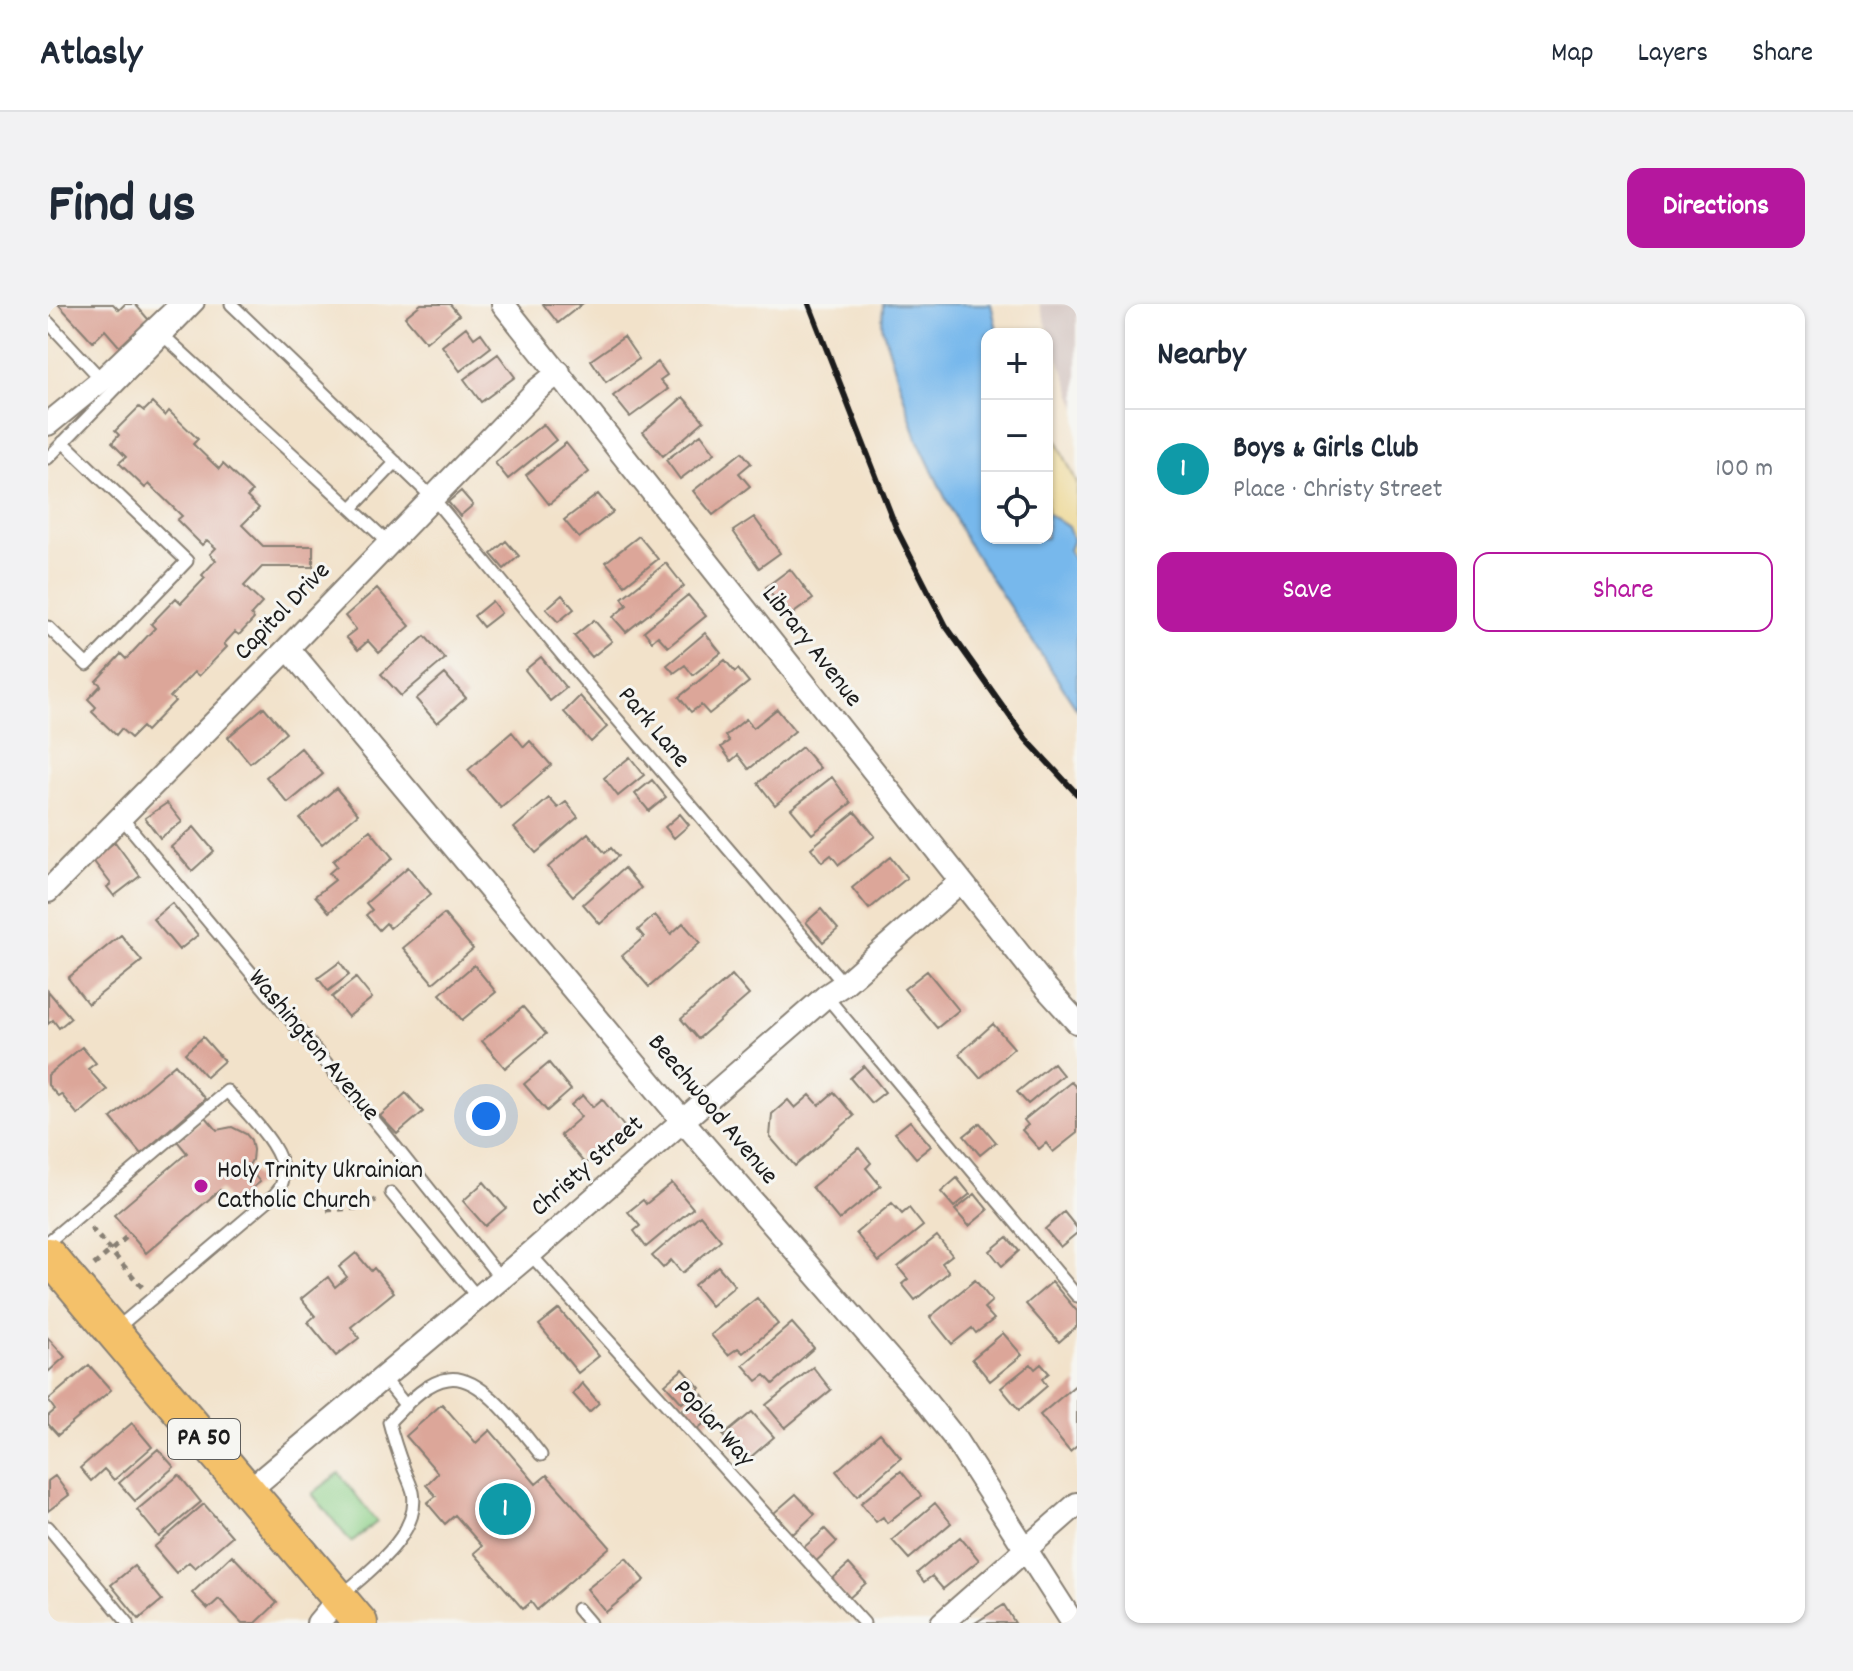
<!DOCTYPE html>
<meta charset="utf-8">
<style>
body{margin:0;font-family:Dekko,sans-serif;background:#f2f2f3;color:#1f2937}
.controls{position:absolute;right:24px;top:24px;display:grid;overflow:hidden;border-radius:16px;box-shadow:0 2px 6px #0004}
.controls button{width:72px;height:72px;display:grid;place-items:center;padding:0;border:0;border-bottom:2px solid #e0e1e3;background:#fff;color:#1f2937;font:40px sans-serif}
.you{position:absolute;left:438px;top:812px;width:28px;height:28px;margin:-20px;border:6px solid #fff;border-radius:50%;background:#1a73e8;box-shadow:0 0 0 12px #1a73e833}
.badge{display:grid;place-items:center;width:52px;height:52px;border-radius:50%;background:#b5179e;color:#fff;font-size:26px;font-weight:700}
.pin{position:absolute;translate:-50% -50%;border:4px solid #fff;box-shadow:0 2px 8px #0006}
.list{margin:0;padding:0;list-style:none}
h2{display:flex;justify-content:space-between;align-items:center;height:104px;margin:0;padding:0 32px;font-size:34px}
h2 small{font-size:26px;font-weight:400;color:#747a83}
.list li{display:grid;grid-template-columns:52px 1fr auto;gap:24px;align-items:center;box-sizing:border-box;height:120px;padding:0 32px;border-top:2px solid #e0e1e3}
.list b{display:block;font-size:30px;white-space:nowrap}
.list p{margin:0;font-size:26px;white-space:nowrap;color:#747a83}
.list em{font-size:26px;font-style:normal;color:#747a83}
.actions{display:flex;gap:16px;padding:24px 32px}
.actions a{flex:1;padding:18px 0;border:2px solid #b5179e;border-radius:16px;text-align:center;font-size:28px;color:#b5179e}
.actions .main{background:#b5179e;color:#fff}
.icon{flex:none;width:44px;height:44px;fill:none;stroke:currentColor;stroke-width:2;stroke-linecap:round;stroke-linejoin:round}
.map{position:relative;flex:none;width:1029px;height:1319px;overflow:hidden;border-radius:16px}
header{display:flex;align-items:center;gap:48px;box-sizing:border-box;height:112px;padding:0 40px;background:#fff;border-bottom:2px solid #e0e1e3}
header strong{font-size:38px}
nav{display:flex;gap:44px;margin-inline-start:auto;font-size:28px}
.intro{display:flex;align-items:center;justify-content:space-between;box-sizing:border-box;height:192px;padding:0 48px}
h1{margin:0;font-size:56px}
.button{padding:20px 36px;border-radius:16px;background:#b5179e;color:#fff;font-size:28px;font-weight:700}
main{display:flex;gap:48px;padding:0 48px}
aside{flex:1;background:#fff;border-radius:16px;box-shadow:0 2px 6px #0004}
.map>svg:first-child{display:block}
.industrial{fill:#d0c0bc}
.green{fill:#8dd088;stroke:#547652;stroke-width:2}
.sand{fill:#eeda9e;stroke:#857b5d;stroke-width:2}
.water{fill:#77b8ec;stroke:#4a6a84;stroke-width:2}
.building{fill:#dca699}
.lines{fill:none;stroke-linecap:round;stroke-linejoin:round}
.service-casing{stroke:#877f73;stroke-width:15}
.minor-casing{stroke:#877f73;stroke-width:26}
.primary-casing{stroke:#877f73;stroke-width:38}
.path{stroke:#877f73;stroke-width:5;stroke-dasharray:6 6;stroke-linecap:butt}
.service{stroke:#fff;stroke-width:11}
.minor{stroke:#fff;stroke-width:22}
.primary{stroke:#f4c16b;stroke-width:34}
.rail{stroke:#1c1c1c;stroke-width:6}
.poi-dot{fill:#b5179e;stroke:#f6f6f2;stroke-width:3}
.labels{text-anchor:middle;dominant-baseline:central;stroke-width:6;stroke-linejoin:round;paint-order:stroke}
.shield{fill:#f6f6f2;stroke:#5d5d5c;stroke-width:2}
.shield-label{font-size:24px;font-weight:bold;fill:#1c1c1c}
.street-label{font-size:26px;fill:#1c1c1c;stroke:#f6f6f2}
.poi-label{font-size:26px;fill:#1c1c1c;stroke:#f6f6f2;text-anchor:start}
</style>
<header>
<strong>Atlasly</strong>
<nav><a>Map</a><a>Layers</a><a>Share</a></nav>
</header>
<div class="intro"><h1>Find us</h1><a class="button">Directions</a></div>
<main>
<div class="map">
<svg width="1029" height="1319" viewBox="0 0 1029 1319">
<rect width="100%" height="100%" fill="#f6f6f2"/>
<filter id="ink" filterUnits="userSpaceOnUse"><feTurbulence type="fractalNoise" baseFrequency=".0125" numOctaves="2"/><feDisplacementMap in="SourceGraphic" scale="16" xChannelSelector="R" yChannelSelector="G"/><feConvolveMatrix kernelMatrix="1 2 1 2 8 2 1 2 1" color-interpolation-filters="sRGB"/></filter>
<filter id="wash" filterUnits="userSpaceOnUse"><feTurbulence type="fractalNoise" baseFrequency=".006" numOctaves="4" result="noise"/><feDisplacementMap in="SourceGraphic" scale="32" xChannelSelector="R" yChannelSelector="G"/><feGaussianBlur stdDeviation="1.8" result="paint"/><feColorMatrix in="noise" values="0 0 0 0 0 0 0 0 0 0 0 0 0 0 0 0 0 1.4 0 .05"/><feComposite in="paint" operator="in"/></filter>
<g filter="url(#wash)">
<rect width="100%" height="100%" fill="#f2e2ca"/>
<path class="industrial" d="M991,0H1029V104Z"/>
<path class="green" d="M291,1169L329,1218L303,1238L264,1190Z"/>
<path class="sand" d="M999,116L1029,179V263L1021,246L1020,223L999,209Z"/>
<path class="water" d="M835,0H943L950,30H939V234H999V209L1020,223L1025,236L1021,246L1029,263V405L917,235L869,135L834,23Z"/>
<g id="blocks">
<path class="building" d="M10,0H65L71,6L77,0H87L106,22L77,49L57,26L45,38Z
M373,0H402L411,11L378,38L357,13Z
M495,0H534L510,19Z
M418,23L426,34L433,29L443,43L412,67L394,42Z
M576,33L591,55L558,78L543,56Z
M450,50L467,73L433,98L416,75Z
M610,58L619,71L612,76L620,85L582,113L565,92Z
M635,93L656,117L615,152L595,128Z
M104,99L117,112L121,107L150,135L145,140L171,165L175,160L204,188L199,193L211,204L194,221L215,242H265V263H214L196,282L214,299L203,311L206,315L191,331L187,328L176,340L179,343L151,372L146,368L122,393L127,397L98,427L94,423L83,434L73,425L68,431L44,408L48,403L40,395L53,381L48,377L73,350L78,355L107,324L103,320L128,294L133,299L157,274L154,271L168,256L162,250L168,244L159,236L154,241L129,216L134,212L101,180L97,184L71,159L78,153L64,139L71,131L67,127L91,103L96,107Z
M495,120L508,136L460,175L447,159Z
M653,130L667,149L632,175L618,156Z
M518,139L541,168L501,200L478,171Z
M694,148L703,159L691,169L702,182L665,211L645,187Z
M413,187L425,201L412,212L400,198Z
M550,190L565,208L531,234L516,216Z
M706,213L732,249L711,264L685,227Z
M591,232L610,255L577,281L558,258Z
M458,237L471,252L456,265L443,250Z
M618,259L636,282L578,328L565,313L579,301L574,294Z
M742,265L765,295L740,313L718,283Z
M329,284L362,322L331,349L320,337L310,346L298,333L308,325L297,312Z
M514,291L526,305L510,318L498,305Z
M640,291L658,312L620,343L610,332L604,337L596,327Z
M444,297L453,309L435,323L426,312Z
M546,316L564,337L544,353L526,332Z
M657,329L673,349L645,371L637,361L626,369L619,361Z
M377,332L397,355L353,392L333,370Z
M493,353L518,384L502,397L477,366Z
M677,356L687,368L690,365L701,378L661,410L653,401L643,408L631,393Z
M397,370L418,394L389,419L368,395Z
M532,392L559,423L543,438L516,408Z
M216,403L238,429L202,459L180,433Z
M729,405L747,427L701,465L690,451L683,457L673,443L681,437L677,432L698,415L705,424Z
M464,428L476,443L482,437L503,461L453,504L420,466Z
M754,443L772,464L727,501L710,479Z
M253,444L275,470L240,499L218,473Z
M582,453L596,471L570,492L556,474Z
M784,473L803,499L764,530L743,505Z
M604,476L618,493L601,507L587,490Z
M288,484L310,510L274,540L252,515Z
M501,494L510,504L518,498L530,513L488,549L466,524Z
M119,499L134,518L112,534L97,514Z
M807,508L827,532L791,561L783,551L774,558L763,544Z
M632,510L641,521L626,534L617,523Z
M146,523L166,547L144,567L123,543Z
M322,526L345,554L281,608L267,592L287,576L281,569L289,562L285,557Z
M540,529L557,549L563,544L570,552L525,592L500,563Z
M67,538L92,572L66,592L59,583L63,580L44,555Z
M842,553L859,574L821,605L804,584Z
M360,563L383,590L342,624L338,619L331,626L318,611L324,606L318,599Z
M576,564L593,584L552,620L535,600Z
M124,599L150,631L131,646L105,615Z
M773,605L790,625L775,638L758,618Z
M396,610L425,645L385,679L355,644Z
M607,611L623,630L635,619L652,639L601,683L574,652L596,633L590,626Z
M73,631L94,657L40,700L20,674Z
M292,658L301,671L280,687L270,674Z
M426,661L448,688L414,716L392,690Z
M879,667L911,706L889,724L856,685Z
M684,671L701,691L650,735L633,715Z
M308,674L324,694L300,713L284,693Z
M0,687L23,714L11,724L5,716L0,720Z
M475,703L498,730L457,764L434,737Z
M945,720L966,744L932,774L911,750Z
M155,733L176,757L158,773L137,749Z
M34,743L48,759L40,765L59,786L30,811L13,790L10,792L0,781V771Z
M501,759L523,786L499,807L476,780Z
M1005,759L1015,771L980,800L969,788Z
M127,760L157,795L93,850L63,814Z
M816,762L837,788L823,799L802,774Z
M1023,778L1029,784V829L1005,848L998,839L991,845L974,826L980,821L976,816Z
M786,788L806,812L747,862L722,833L724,810L740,796L747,804L762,791L771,801Z
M358,789L375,808L349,830L332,812Z
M535,791L545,803L554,795L578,825L537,860L512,831L533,813L523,801Z
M158,813L169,826L184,823L198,830L203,836L205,846L204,856L200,863L212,878L184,901L172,886L98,949L66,911L139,849L129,837Z
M862,817L883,842L868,854L847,829Z
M932,819L948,838L932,851L916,832Z
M811,844L823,859L818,864L833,882L791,916L764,883Z
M909,874L922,890L906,903L893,888Z
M436,878L458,904L437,922L415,897Z
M624,879L645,904L598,943L586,927L592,922L580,908L595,896L598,900Z
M927,890L940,906L921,922L907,906Z
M844,899L854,910L861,904L875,922L831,958L808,929Z
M1016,908L1029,924V929L1012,943L997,925Z
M652,911L673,936L634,969L623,956L615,964L604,952Z
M889,932L904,951L894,959L901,968L867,996L854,980L860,975L850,963Z
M959,933L971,947L954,962L942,947Z
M308,949L323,967L326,964L346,988L303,1023L311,1034L288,1052L260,1018L267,1012L253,995L280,973L287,983L299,973L291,963Z
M670,962L687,982L663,1002L646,981Z
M927,976L944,997L936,1004L946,1015L928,1029L924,1024L904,1040L882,1013Z
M1004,978L1029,1007V1022L1011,1038L978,1000Z
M709,994L730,1020L695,1049L690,1044L680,1051L663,1031Z
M511,1005L551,1052L530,1069L491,1021Z
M744,1019L766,1044L725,1080L717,1071L709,1077L695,1061Z
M955,1029L974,1051L942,1077L924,1055Z
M0,1034L17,1053L0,1068Z
M983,1060L987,1065L993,1060L1001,1069L994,1075L999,1082L971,1106L953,1084Z
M41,1061L63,1086L10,1131L0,1120V1112L7,1106L0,1096Z
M765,1063L783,1086L737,1124L718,1101Z
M635,1065L652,1084L634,1099L617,1080Z
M534,1079L551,1099L541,1108L525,1090Z
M1029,1080V1142L1022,1148L992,1111Z
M654,1090L669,1109L649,1125L634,1106Z
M394,1100L428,1139L442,1126L488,1180L499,1171L562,1243L489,1306L483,1298L475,1305L426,1249L434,1242L407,1211L397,1220L379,1199L388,1192L378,1181L390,1169L358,1132Z
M704,1108L726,1133L697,1158L675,1132Z
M84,1119L104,1143L66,1176L56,1165L43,1177L32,1164Z
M832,1129L853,1154L809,1192L788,1167Z
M110,1145L126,1163L87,1197L71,1179Z
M853,1167L873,1192L839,1219L835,1213L828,1218L813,1199Z
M131,1171L153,1198L111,1233L89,1206Z
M7,1172L21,1191L0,1207V1177Z
M748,1190L767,1210L745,1230L726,1209Z
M887,1199L903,1219L861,1255L844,1236Z
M156,1200L184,1232L147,1264L141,1258L128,1269L106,1243Z
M777,1225L789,1238L766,1259L754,1245Z
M912,1233L931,1256L895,1285L884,1272L876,1278L869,1269Z
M184,1251L229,1299L208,1319H194L171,1295L160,1305L144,1289Z
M578,1254L597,1276L558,1308L539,1285Z
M801,1260L818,1279L799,1296L782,1277Z
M86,1262L114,1296L91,1315L63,1281Z
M956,1301L967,1319H927Z"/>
</g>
</g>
<g filter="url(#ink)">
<use href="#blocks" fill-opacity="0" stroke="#877f73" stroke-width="2"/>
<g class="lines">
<g class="service-casing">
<path id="service" d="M183,0L385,194L515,352L796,680
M0,18L54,76
M117,33L341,239
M0,154L150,0
M304,204L348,158
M0,323L39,361L139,257L15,138
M73,513L335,827L453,975
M778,692L1029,992
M343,889L430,994
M0,938L179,787C197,808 246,851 233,882C231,886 228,889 225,892L68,1025
M482,950L816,1319
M335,1073L358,1102
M0,1223L80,1319
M294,1291C321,1267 373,1230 365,1188C363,1181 359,1172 356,1165C350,1149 345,1134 341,1118C357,1102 377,1078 400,1075C434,1069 474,1128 493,1151
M530,1305L542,1319"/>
</g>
<g class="minor-casing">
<path id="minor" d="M455,0L913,577L999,685L1029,718
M0,120L54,76L134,0
M240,344L635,817L871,1089L905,1132L1025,1319
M0,587L240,344L489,86L511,68
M200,1187L482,950L778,692L796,680L913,577
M270,1319L291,1294
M894,1319L1029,1200"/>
</g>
<g class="primary-casing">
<path id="primary" d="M0,951L312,1319"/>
</g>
<path class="path" d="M279,906L311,904L328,896
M43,924L94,983
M46,961L82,930"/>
<use href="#service" class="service"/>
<use href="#minor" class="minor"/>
<use href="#primary" class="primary"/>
<path class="rail" d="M761,0L849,226L898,322L978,435L1029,490"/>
</g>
</g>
<circle class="poi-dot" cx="153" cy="882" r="8"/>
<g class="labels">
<rect class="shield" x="120" y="1115" width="72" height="40" rx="6"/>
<g class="shield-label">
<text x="156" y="1135">PA 50</text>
</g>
<g class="street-label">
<text transform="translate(235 308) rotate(-46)">Capitol Drive</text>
<text transform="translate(763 343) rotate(52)">Library Avenue</text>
<text transform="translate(605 424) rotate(50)">Park Lane</text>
<text transform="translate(265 742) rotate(50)">Washington Avenue</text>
<text transform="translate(664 806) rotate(50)">Beechwood Avenue</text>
<text transform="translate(540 863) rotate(-41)">Christy Street</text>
<text transform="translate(665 1120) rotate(48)">Poplar Way</text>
</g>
<g class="poi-label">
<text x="169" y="867">Holy Trinity Ukrainian<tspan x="169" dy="30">Catholic Church</tspan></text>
</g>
</g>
</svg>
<div class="controls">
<button>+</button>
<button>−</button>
<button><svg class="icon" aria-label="locate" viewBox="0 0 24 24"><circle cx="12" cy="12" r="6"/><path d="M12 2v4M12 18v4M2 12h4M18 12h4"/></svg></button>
</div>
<div class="you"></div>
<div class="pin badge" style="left:457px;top:1205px;background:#0f9aa8">1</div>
</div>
<aside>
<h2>Nearby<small></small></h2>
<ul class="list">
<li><span class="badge" style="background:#0f9aa8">1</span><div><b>Boys &amp; Girls Club</b><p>Place · Christy Street</p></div><em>100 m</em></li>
</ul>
<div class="actions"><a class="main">Save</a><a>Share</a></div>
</aside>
</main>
